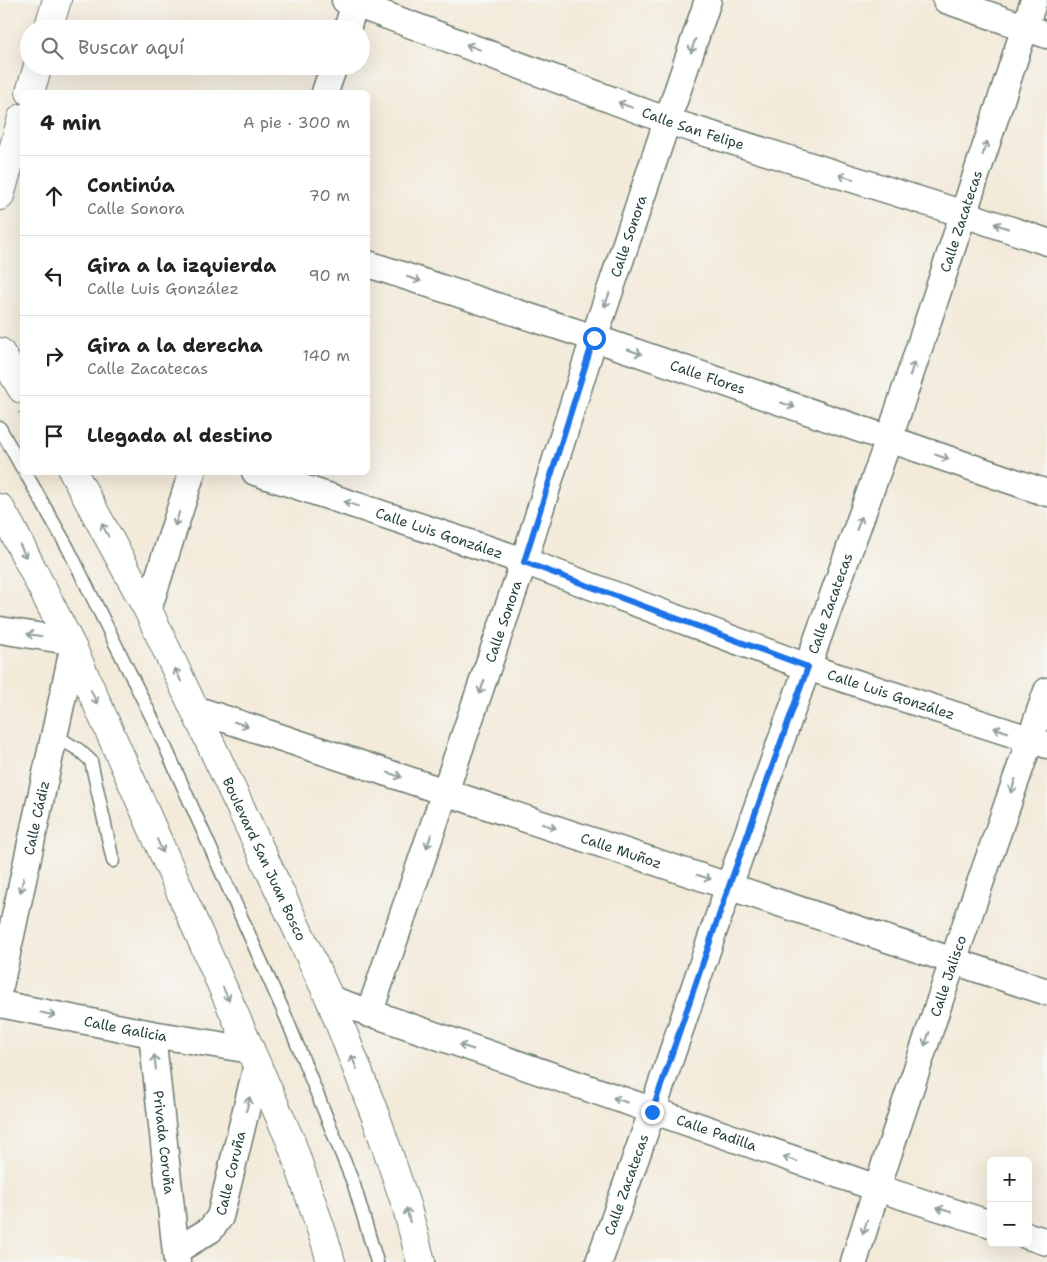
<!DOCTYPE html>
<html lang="es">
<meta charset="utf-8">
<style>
body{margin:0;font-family:"Shantell Sans",sans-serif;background:#f6f6f6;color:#222}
.controls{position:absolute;right:15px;bottom:15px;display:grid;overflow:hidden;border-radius:8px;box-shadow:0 5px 20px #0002}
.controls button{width:45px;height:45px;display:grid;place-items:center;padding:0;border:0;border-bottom:1px solid #e0e0e0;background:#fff;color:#222;font:25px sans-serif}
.stop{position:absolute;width:15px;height:15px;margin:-11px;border:4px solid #1a73e8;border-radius:50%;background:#fff}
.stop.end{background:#1a73e8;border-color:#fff;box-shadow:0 1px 5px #0008}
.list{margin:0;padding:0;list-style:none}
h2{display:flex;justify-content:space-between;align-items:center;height:65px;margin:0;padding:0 20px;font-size:21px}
h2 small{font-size:16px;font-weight:400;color:#767676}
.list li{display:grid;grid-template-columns:32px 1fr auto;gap:15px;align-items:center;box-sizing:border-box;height:80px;padding:0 20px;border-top:1px solid #e0e0e0}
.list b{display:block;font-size:19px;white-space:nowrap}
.list p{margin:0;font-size:16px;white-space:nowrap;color:#767676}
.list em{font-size:16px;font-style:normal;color:#767676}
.icon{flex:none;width:28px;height:28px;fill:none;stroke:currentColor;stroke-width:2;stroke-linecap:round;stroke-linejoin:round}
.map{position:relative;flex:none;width:1047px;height:1262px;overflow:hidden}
.search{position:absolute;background:#fff;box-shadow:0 5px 20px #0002;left:20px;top:20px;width:350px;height:55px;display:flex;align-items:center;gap:12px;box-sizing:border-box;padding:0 18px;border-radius:28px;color:#767676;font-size:19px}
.panel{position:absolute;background:#fff;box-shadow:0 5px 20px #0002;left:20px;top:90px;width:350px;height:385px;border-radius:8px}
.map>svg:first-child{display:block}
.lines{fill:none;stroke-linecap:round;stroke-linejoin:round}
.lane-casing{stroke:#697a6e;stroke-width:15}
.street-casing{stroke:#697a6e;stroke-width:29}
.secondary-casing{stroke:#697a6e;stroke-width:30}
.path{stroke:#697a6e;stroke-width:3;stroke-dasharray:1 4;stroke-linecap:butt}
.lane{stroke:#fff;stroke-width:12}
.street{stroke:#fff;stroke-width:26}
.secondary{stroke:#fff;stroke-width:28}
.oneway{stroke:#8f9e9a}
.route{stroke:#1a73e8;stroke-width:6}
.labels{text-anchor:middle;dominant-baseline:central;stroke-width:4;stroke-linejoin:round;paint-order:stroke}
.street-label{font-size:14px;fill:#1f3d34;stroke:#f6f6f2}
</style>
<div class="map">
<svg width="1047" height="1262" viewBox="0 0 1047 1262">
<rect width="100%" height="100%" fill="#f6f6f2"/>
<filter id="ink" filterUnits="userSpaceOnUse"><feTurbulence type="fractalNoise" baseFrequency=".02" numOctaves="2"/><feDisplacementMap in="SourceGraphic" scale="10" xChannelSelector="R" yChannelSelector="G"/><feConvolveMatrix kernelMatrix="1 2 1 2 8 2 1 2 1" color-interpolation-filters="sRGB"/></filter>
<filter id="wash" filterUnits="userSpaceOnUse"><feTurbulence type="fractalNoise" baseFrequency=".0096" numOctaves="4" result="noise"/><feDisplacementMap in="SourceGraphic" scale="20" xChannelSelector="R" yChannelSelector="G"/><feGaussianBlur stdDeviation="1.12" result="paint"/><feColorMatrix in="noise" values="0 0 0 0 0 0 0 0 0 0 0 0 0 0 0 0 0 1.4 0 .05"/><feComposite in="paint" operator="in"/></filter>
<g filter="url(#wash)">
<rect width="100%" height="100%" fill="#f3ead9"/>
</g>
<g filter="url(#ink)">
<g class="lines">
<g class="lane-casing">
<path id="lane" d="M0,428L22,468
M25,472L68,548L156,726L286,1017L354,1185L377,1262
M54,735L79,750L91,761L113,861"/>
</g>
<g class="street-casing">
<g id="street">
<path id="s1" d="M345,0L668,121L964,214L1047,242"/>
<path d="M946,0L1047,35"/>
<path d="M347,29L356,0"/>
<path d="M325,92L334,66"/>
<path id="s2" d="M368,264L594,338L1047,493"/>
<path id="s3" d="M255,472L524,561L807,667L1047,745"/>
<path d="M148,610L192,472"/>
<path d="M0,630L69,641"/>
<path id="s4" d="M195,709L1047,992"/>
<path id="s5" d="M0,986L73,649"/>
<path id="s6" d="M330,999L877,1188L991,1224"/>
<path id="s7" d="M0,1004L152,1034L251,1050"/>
<path id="s8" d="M369,1014L524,561L594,338L708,0"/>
<path id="s9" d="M152,1034L177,1262"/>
<path d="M1028,1236L1047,1242"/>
<path id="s10" d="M177,1250L210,1230L220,1217L257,1065"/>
<path id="s11" d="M599,1262L652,1112L729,886L889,439L1034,0"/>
<path id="s12" d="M854,1262L877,1188L953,961L1047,691"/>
</g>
</g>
<g class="secondary-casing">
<g id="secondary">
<path d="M48,29L57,0"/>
<path d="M30,92L38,66"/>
<path d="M0,196L22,118"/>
<path d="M0,352L22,389"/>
<path id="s13" d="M73,472L148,610L330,999L377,1120L407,1208L421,1262"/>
<path d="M0,508L11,527L73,649L257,1065L291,1142L325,1241L331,1262"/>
</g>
</g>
<path class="path" d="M19,412L22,418"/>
<use href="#lane" class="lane"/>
<use href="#street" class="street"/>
<use href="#secondary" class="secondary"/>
</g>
<defs><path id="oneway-shaft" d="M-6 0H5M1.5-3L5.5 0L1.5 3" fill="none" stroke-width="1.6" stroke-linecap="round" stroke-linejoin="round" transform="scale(1.25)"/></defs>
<g class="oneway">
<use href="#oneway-shaft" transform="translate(693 46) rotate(108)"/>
<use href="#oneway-shaft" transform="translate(473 47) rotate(-159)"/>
<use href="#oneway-shaft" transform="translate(625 105) rotate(-159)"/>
<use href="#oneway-shaft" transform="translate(985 148) rotate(-72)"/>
<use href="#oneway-shaft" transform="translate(846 177) rotate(-163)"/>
<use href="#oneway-shaft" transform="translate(1001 226) rotate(-161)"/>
<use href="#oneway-shaft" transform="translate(414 279) rotate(18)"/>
<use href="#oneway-shaft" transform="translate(607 300) rotate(109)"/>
<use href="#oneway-shaft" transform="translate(635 352) rotate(19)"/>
<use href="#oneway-shaft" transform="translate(912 369) rotate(-72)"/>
<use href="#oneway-shaft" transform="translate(788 405) rotate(19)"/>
<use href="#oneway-shaft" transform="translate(942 457) rotate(19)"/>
<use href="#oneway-shaft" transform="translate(351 504) rotate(-162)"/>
<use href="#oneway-shaft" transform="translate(177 519) rotate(108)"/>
<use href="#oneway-shaft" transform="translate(859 523) rotate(-70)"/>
<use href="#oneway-shaft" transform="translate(105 530) rotate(-118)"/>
<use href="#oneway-shaft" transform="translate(23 551) rotate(63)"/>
<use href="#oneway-shaft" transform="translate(34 635) rotate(-171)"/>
<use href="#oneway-shaft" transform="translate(178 675) rotate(-115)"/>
<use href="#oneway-shaft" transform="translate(482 687) rotate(109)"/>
<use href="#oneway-shaft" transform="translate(94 697) rotate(66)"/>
<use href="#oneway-shaft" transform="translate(241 724) rotate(18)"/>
<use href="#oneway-shaft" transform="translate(1001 730) rotate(-162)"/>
<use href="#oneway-shaft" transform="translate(395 775) rotate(18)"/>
<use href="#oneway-shaft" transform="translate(1013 786) rotate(109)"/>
<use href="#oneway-shaft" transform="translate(549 826) rotate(18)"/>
<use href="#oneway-shaft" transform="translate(429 841) rotate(109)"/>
<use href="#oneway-shaft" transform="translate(160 846) rotate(66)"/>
<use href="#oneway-shaft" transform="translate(704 877) rotate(18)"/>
<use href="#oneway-shaft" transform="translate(22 885) rotate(102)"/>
<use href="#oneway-shaft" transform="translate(226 994) rotate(66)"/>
<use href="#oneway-shaft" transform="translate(48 1014) rotate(11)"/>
<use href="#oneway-shaft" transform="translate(927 1039) rotate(109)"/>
<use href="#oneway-shaft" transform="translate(466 1047) rotate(-161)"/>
<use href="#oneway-shaft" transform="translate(155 1062) rotate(-97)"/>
<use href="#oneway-shaft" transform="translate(354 1062) rotate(-112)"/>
<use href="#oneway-shaft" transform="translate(620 1100) rotate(-161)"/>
<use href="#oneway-shaft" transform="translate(248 1104) rotate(-76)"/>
<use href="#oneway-shaft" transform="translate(790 1159) rotate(-161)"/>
<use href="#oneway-shaft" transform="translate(944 1210) rotate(-162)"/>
<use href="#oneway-shaft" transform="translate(408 1215) rotate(-105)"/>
<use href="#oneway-shaft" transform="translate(865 1227) rotate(107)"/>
</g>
</g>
<g class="lines" filter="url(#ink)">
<path class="route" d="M594,338L524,562L808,667L729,886L652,1112"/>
</g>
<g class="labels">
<g class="street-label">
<text stroke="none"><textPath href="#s1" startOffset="371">Calle San Felipe</textPath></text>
<text stroke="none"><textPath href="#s11" startOffset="1102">Calle Zacatecas</textPath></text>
<text stroke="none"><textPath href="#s8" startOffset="820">Calle Sonora</textPath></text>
<text stroke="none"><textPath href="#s2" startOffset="358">Calle Flores</textPath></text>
<text stroke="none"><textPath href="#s3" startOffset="194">Calle Luis González</textPath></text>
<text stroke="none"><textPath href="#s11" startOffset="698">Calle Zacatecas</textPath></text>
<text stroke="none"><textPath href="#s8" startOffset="415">Calle Sonora</textPath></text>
<text stroke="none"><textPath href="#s3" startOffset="674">Calle Luis González</textPath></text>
<text stroke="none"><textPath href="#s5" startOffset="172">Calle Cádiz</textPath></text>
<text stroke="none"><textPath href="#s4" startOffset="449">Calle Muñoz</textPath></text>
<text stroke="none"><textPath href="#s13" startOffset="432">Boulevard San Juan Bosco</textPath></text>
<text stroke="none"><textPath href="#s12" startOffset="301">Calle Jalisco</textPath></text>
<text stroke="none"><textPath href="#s7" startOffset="128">Calle Galicia</textPath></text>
<text stroke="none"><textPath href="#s6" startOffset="409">Calle Padilla</textPath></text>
<text stroke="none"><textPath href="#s9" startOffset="109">Privada Coruña</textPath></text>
<text stroke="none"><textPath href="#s10" startOffset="100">Calle Coruña</textPath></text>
<text stroke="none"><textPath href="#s11" startOffset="82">Calle Zacatecas</textPath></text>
</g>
</g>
</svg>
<div class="controls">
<button>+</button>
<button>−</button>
</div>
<div class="stop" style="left:594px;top:338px"></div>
<div class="stop end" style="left:652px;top:1112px"></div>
<div class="search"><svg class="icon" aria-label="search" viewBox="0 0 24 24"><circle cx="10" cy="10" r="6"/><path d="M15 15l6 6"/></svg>Buscar aquí</div>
<section class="panel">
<h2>4 min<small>A pie · 300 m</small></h2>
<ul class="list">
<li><svg class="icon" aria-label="ahead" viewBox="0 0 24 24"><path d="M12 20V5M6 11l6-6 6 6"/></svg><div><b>Continúa</b><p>Calle Sonora</p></div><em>70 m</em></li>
<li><svg class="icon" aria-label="left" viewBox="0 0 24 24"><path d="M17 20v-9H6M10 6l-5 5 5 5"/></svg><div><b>Gira a la izquierda</b><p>Calle Luis González</p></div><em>90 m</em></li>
<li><svg class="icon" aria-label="right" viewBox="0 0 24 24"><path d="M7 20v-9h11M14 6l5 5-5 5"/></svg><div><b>Gira a la derecha</b><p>Calle Zacatecas</p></div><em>140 m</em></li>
<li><svg class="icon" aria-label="arrive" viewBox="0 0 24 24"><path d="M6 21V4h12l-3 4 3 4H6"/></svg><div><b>Llegada al destino</b></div></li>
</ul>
</section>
</div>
